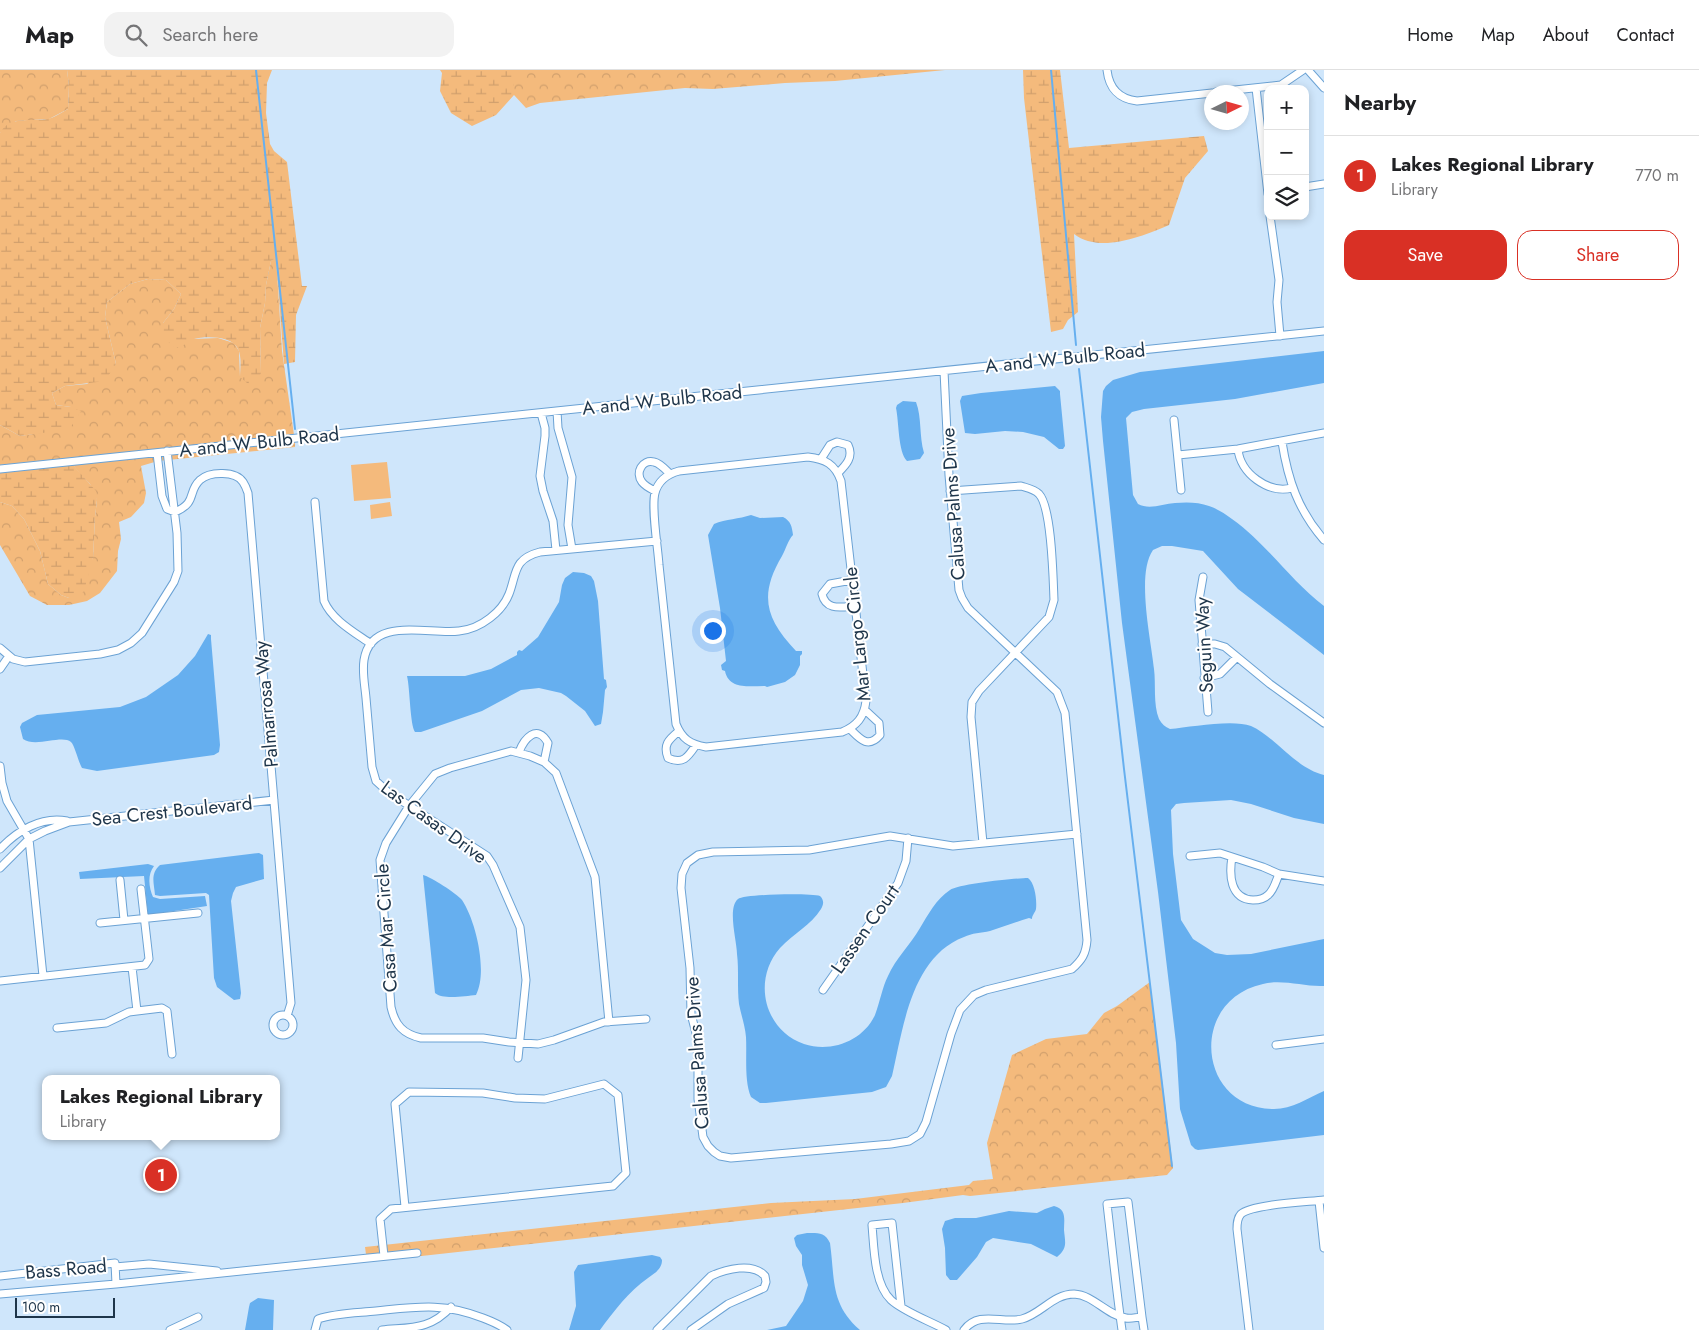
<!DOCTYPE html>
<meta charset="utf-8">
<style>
body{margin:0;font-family:Jost,sans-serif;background:#f2f2f2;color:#202124}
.controls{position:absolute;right:15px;top:15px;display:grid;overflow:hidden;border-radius:10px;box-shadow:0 2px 8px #0003}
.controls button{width:45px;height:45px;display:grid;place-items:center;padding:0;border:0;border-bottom:1px solid #e0e0e0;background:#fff;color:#202124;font:25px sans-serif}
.compass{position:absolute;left:1204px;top:15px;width:45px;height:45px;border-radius:50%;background:#fff;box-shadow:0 2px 8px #0003;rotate:85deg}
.scale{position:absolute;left:15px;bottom:12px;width:100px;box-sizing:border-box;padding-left:5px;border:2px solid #1e354a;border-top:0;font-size:14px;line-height:18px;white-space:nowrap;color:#1e354a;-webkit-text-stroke:4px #fff;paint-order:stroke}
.you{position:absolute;left:712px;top:560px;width:18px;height:18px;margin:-12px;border:4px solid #fff;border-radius:50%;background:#1a73e8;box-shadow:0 0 0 8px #1a73e833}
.badge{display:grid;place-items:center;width:32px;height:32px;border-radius:50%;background:#d93025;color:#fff;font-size:16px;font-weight:700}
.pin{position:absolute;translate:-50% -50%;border:2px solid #fff;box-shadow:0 1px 5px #0006}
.popup{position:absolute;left:42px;top:1005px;width:238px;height:65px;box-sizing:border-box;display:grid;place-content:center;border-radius:10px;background:#fff;filter:drop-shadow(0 1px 4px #0005);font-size:16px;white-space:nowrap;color:#757577}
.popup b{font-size:19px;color:#202124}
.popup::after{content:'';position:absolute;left:50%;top:100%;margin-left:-10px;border:10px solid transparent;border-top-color:#fff}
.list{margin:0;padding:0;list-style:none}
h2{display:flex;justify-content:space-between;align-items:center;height:65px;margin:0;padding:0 20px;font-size:21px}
h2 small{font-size:16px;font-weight:400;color:#757577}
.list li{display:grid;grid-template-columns:32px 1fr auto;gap:15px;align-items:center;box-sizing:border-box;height:80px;padding:0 20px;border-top:1px solid #e0e0e0}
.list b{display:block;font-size:19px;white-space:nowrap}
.list p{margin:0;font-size:16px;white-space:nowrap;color:#757577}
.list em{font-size:16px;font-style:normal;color:#757577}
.actions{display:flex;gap:10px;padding:15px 20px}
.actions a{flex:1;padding:11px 0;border:1px solid #d93025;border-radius:15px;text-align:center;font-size:18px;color:#d93025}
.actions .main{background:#d93025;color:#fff}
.icon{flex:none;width:28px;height:28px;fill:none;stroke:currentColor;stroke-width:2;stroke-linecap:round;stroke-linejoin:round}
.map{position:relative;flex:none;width:1324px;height:1260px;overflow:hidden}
header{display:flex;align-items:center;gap:30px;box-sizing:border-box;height:70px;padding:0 25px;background:#fff;border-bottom:1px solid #e0e0e0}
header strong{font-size:24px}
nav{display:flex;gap:28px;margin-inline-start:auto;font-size:18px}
.search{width:350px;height:45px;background:#f2f2f2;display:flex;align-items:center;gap:12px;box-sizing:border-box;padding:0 18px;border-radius:15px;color:#757577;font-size:19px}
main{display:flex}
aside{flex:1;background:#fff}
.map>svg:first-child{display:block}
.green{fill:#f4ba7c}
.forest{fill:url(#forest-crowns)}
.wetland{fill:url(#wetland-marsh)}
.water{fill:#66afef}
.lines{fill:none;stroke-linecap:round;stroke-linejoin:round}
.stream{stroke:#66afef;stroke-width:2}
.minor-casing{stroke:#6ba2d4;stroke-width:9}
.minor{stroke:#fff;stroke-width:7}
.labels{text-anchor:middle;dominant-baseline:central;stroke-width:4;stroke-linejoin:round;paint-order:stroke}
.street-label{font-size:19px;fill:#1e354a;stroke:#fff}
</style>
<header>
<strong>Map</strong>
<div class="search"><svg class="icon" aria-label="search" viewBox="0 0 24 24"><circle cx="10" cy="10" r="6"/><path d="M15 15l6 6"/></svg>Search here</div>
<nav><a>Home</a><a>Map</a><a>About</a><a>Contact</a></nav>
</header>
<main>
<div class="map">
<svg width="1324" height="1260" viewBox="0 0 1324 1260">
<defs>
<pattern id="forest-crowns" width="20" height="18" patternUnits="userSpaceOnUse" patternTransform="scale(1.25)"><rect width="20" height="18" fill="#f4ba7c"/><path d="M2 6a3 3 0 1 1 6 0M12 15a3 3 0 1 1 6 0" fill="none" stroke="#d1a06d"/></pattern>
<pattern id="wetland-marsh" width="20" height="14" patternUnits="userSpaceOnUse" patternTransform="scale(1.25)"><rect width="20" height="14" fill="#f4ba7c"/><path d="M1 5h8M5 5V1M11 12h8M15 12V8" fill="none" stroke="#d1a06d"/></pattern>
</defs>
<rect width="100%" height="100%" fill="#cfe6fb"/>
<path class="green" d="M387,392L391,428L354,431L351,395Z
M390,432L392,446L371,449L370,435Z"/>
<path class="forest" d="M0,0H67L69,16L68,39L49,49L16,51L0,63Z
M514,0H945L835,11L785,13L713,19L685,18L540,33L526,38L514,25Z
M276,187L282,281L294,365L0,395V355L20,366L33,364L71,337L56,335L52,323L65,316L87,314L116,294L105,247L107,232L130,214L148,209L166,210L181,224L174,239L163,253L191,269L218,268L234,273L239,281L240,307L261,303L260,258L265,233L266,215L271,191Z
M295,372V377L158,391L141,396L146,423L144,433L131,447L119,452L121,469L118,481L117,501L100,523L87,531L69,535H47L30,526L0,475V432L12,436L24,449L40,481L48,514L61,525L69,528L93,488L95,447L97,430L90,414L81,405L73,395Z
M1150,912L1173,1098L1167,1105L970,1126L963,1125L903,1133L367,1192L365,1177L771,1133L855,1129L969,1115L973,1111L993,1109L987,1073L1012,985L1046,969L1087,964L1104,943L1117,936Z"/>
<path class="wetland" d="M67,0H272L267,13L266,43L270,74L274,81L287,92L302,216H307L296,245L295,292L284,294L276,188L271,191L266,215L265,233L260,258L261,303L253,318L240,307C240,299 242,287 238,279C232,266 206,266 194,269C189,270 184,275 180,278L173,276L164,268L163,253L174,239L181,224L166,210L148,209L130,214L107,232L105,247L116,294L105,311L65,316L52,323L56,335L71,337L81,341L70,358L57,361L20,366L0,355V63C10,45 31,52 47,49C54,48 62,42 68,39L69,16Z
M440,0H514V25L496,45L472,56L451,43L440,21L442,3Z
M1023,0H1060L1069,78L1204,66L1208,81L1185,108L1169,155C1143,166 1100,184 1074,164L1078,242L1068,250L1063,259L1051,262L1024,28Z
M73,395L96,421L97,430L95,447L93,488L84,521L78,527L69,528L61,525L48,514L40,481L24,449L12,436L0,432V403Z"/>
<path class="water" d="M1324,281V313L1235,329L1144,339L1132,342L1126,348L1133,425L1138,434C1149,440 1163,434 1175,433C1186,432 1199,432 1209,436C1218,439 1225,444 1232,449C1267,474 1290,510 1324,536V585L1238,519L1203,481L1172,476H1162L1153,480C1136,504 1151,569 1154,599C1156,614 1153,634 1159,649C1162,654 1165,657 1170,659C1190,657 1233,649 1251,656C1277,668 1295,698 1324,705V754L1294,748L1251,734L1231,730L1184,733L1176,734L1171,740L1173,784L1181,850L1193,869L1215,883L1227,885L1251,884L1324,869V916C1304,917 1283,909 1263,914C1188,930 1197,1039 1274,1039C1292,1039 1308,1028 1324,1021V1065L1198,1080L1195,1079L1191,1075L1180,1039L1176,973L1158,822L1122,553L1103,371L1101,347L1103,321L1106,316L1113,310L1140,302Z
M1055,316L1060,321V324L1065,376L1063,379H1059L1044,367L1023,362L1005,361L975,364L965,363L960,331L962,326L981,323Z
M903,331L916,332C922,348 919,366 924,383L920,389L907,391C898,382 899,352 896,338L897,335Z
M751,445L760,448L783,447C791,451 792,457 793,465C788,470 786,479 782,486C759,525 765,548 796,581H802V584L800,586V595L795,605L785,612L767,617L765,616C750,616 729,620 725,601L722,600L721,595L726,591L720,538L708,465L714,454C726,449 739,449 751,445Z
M573,502L584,503L591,506L594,511L598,531L604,609L606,610L607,617L605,620L603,642L601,654L595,656L585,641L566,626L561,623L539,618L521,620L482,641L421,662H415C410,655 410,618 407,606H465L491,599L517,585V582L519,580L522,581L538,567L559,532L562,515L565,508Z
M208,564L211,565V569L220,675L219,682L214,685L97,701L82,698C78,691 75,676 71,672C62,664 36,678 23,669L20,657L22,653L37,645L120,637L146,627L178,605L195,586Z
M259,783L263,785L264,809L236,817L233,823L231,831L241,923L240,929L234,930L217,917L214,908L209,825L206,823L160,826L155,825C154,813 150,804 160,795Z
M148,794L154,796C147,805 149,818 153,827L160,829L205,826L207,836L148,845L144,806L80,809L79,802Z
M423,805C431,807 456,823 462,830C476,851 488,902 476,925C465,926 443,930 435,923Z
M1028,808C1035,813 1037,830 1036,839C1035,843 1032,845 1032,849L1029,848C1016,852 1003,857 990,861C981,863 972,863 964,867C911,887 903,959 892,1006L886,1017L872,1022L766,1033H760L751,1027C744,1011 747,985 746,967C745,955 741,945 739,934C737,918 739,900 737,884C737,871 727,838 738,829C744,824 811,823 820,826C824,830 824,834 821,839C811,855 793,864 780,878C752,910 764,960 804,974C831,983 863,971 875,945C880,932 882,918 888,906C896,888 910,875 920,858C928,845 936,829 950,820C958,814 1016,808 1028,808Z
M1054,1136C1067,1139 1064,1150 1064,1160C1065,1172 1068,1178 1057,1187L1031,1174L993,1168L986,1172L977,1187L957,1210H950L946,1205L945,1178L942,1159L945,1151L955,1148H976L1009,1141L1037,1143L1045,1139Z
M807,1163C818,1163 825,1162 830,1173C835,1209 830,1234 860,1260H767L786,1256L803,1231L808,1215L802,1195V1185L796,1176L794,1168L797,1165Z
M652,1185L660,1187L662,1190C662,1199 655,1203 648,1208C629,1221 614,1241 600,1260H569L576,1236L574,1202L578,1195Z
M258,1228L274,1230L273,1260H245L249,1237L250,1233Z"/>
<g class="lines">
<path class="stream" d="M256,0L295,359
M1051,0L1076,275
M1079,299L1124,699L1172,1096"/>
<g class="minor-casing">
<path id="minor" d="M1107,0C1109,18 1119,29 1137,31L1212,23
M1308,0L1324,18
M1256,18L1268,124
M1216,22L1281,15L1303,0
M1305,117L1324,114
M1270,146L1279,210L1277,232L1280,266
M944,301L949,405L959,520L962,528L968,538L1057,622L1065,643L1087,870C1086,884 1082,890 1072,899L986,920L974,925L960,940L951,964L926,1052L920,1064L909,1071L891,1074L731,1088L720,1086L714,1082L708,1076L703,1067L698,1029V992L696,963L691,944L690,898L681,818L682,804L687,793L698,785L713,782L809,780L890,766L953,776L1077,764
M557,341L558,358L572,407L568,455L572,479
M541,343L545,358V366L540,406L543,421L553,451L556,480
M1174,350L1181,420
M1282,372C1288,410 1298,440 1324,470
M1238,379C1240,403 1268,424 1292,418
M157,383L162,426L167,439L175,442
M1178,385L1238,379L1324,363
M808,387C825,389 835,394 841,411L866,631C864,647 857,656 842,662L706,677C690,674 682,669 676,654C670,601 665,548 659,495C658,478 651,438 655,423C658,411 668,404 679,401Z
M821,389L830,375L837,372L848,375C854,387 846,395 838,403
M0,399L1324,261
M655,421C651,419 645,416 642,412C635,403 642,389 654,392C660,393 666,400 670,404
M950,421L1021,416C1027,418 1034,419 1039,424C1052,438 1053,508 1054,530L1049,547L979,621L972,632L971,647L983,773
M315,432L324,531C332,550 354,562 371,574
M175,442C198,432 187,422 200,410C210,401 236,401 243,412C245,415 247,420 248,423L291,933L287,946
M1203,507L1199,530L1208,642
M852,510L830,514L822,524C826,541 841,537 855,536
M1202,574H1215L1225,577L1270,614L1324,653
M0,578L13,589L25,592L100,584L118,580L131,573L142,563L174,512L178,501L177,463L167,381
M0,599L9,586
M1204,608L1220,604L1237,587
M850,659C860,669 868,679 880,665L879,653L865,640
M679,661C668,670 663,675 668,688C683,695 688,687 696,675
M519,682C524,669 537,653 548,673L544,692
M0,696L2,713L7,731L29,769L43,906
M0,779C17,761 41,746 67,751
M1190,786L1220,783L1263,797L1279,804L1324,811
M1232,787C1229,805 1230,829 1253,830C1258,830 1264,829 1268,825C1274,820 1276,811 1279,804
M0,798L29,769L45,761L69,752L274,730
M120,810L124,850
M100,853L198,843
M132,897L137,941
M0,911L145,895L149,889L141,819
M823,920L898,813L906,791L908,768
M273 955a10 10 0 1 1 20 0a10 10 0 1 1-20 0Z
M609,952L595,807L556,703L544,692L530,686L511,681L450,698L435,704L409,736L386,773L380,790L391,937C395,955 403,964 421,968H483L509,972L538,974L554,970L604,952L646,949
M57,958L106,953L129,942L137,941L162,938L167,941L172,984
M1276,975L1324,969
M518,988L526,910L520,857L493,795L487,786L388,722L376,711L372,697C370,674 368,651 366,628C365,616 362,603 364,590C371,545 429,565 459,561C470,560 481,555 490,548C498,542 505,534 509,524C517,503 513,489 540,482L657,471
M1319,1131L1324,1178
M384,1186L380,1149L391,1139L613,1116L626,1103L618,1025L604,1014L545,1029L515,1028L483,1023L409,1022L395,1034L405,1137
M115,1197L149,1194L217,1201
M0,1206L115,1193L116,1214L0,1224
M116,1214L417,1183
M901,1236L892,1153L872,1155C874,1177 874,1214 891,1230C904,1242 930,1251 946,1260
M1142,1247L1144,1260
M170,1260L198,1247
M315,1260L318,1249C336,1243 356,1243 376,1241C416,1237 443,1232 483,1248C491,1251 500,1255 507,1260
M382,1260C411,1257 430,1260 451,1237
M657,1260L711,1206C726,1199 753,1192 765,1206L766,1212L764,1218L728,1234L691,1260
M964,1260C979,1240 1002,1254 1022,1249C1041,1244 1053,1224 1074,1224C1094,1225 1106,1245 1126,1248C1131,1249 1137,1247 1142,1247L1128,1132L1107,1134C1112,1176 1116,1218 1122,1260
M1249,1260L1237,1159C1237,1154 1237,1148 1241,1144C1252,1134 1307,1132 1324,1130"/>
</g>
<use href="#minor" class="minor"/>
</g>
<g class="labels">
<g class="street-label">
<text transform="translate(1065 288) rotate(-6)">A and W Bulb Road</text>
<text transform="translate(662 330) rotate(-6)">A and W Bulb Road</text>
<text transform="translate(259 372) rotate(-6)">A and W Bulb Road</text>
<text transform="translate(953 434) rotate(-94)">Calusa Palms Drive</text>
<text transform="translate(857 564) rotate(-96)">Mar Largo Circle</text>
<text transform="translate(1204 575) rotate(-93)">Seguin Way</text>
<text transform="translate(266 634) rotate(-95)">Palmarrosa Way</text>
<text transform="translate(172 741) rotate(-6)">Sea Crest Boulevard</text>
<text transform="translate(434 752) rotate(36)">Las Casas Drive</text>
<text transform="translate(386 858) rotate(-94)">Casa Mar Circle</text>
<text transform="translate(865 859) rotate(-55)">Lassen Court</text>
<text transform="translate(697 983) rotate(-94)">Calusa Palms Drive</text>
<text transform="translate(66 1199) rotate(-5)">Bass Road</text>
</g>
</g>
</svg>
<div class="controls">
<button>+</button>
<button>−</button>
<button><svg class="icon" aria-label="layers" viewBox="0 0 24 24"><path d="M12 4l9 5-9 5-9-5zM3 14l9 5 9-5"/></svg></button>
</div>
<svg class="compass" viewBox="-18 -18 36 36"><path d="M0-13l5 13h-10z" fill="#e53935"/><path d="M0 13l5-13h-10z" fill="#757577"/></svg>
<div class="scale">100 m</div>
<div class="you"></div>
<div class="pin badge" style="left:161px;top:1105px">1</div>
<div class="popup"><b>Lakes Regional Library</b>Library</div>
</div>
<aside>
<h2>Nearby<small></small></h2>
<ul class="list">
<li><span class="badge">1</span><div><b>Lakes Regional Library</b><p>Library</p></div><em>770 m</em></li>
</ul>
<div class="actions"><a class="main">Save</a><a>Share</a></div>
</aside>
</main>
